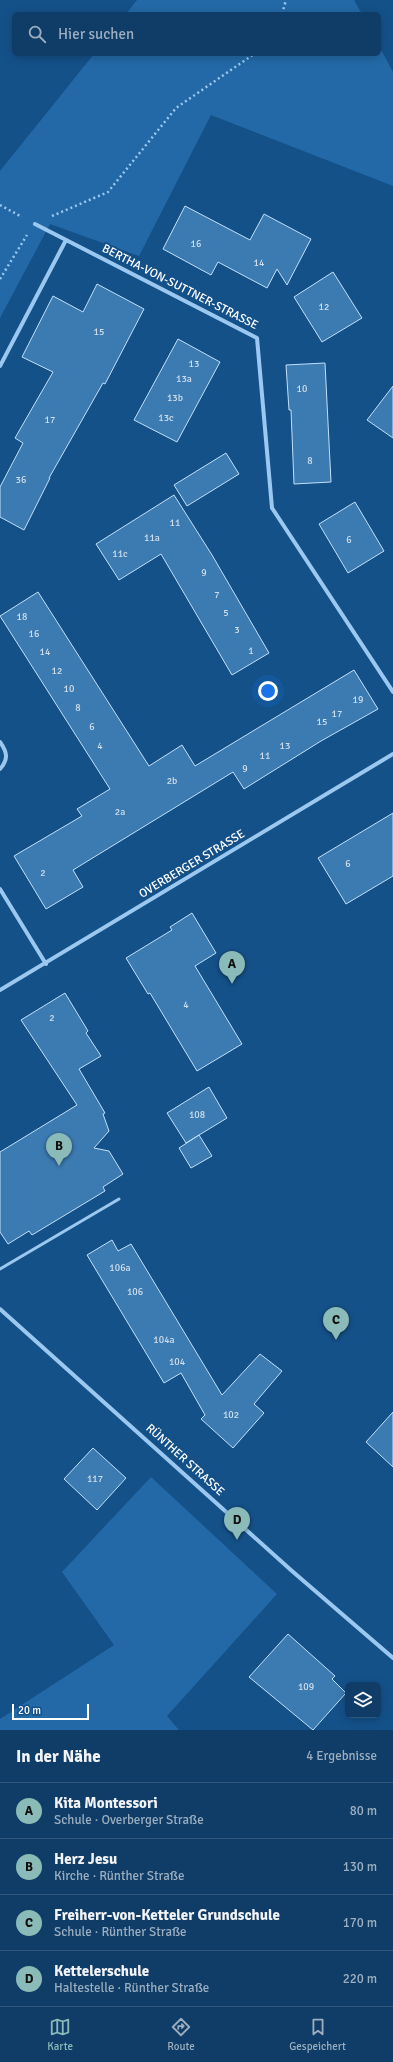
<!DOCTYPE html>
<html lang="de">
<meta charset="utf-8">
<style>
body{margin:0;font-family:Signika,sans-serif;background:#1d4870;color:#f1f3f6}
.controls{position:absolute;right:12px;bottom:12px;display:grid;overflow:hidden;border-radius:6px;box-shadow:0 2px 10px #0003}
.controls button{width:36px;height:36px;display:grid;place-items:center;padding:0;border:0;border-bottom:1px solid #2f567b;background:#0f3d67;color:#f1f3f6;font:20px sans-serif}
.scale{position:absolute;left:12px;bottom:10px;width:77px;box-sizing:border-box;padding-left:4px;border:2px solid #fff;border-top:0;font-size:11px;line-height:14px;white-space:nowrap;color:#fff;-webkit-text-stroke:3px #145189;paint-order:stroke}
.you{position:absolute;left:268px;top:691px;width:14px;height:14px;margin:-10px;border:3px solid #fff;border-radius:50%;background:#1a73e8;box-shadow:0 0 0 6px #1a73e833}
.badge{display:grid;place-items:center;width:26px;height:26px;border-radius:50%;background:#8bbbb9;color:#111;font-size:13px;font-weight:700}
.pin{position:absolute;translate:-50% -33px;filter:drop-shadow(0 1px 2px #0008)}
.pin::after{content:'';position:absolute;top:21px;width:14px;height:12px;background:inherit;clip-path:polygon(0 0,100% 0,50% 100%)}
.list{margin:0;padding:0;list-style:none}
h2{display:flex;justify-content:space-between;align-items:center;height:52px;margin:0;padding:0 16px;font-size:17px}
h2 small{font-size:13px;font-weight:400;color:#9baec0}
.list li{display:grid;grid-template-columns:26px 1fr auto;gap:12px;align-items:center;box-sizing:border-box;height:56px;padding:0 16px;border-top:1px solid #2f567b}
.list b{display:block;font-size:15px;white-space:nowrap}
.list p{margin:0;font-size:13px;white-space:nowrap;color:#9baec0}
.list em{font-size:13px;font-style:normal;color:#9baec0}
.icon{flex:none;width:22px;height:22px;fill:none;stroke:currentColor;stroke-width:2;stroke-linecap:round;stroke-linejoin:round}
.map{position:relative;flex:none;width:393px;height:1730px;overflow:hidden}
.search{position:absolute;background:#0f3d67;box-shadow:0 2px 10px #0003;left:12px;right:12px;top:12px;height:44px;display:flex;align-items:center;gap:10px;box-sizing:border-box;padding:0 14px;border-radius:6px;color:#9baec0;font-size:15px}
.sheet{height:276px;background:#0f3d67}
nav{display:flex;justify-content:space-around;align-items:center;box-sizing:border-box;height:56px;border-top:1px solid #2f567b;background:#0f3d67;font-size:11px;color:#9baec0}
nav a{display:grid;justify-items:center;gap:2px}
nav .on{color:#8bbbb9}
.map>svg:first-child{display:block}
.green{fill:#2369a7}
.building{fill:#3c7bb2;stroke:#c1e0fb}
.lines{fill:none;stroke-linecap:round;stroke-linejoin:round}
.path{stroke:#9ac8f0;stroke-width:2.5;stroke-dasharray:2 3;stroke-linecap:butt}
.service{stroke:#9ac8f0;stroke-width:3}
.minor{stroke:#9ac8f0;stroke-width:4}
.labels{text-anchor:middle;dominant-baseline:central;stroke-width:4;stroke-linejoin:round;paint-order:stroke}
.number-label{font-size:10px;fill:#cedeec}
.street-label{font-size:12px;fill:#fff;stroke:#145189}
</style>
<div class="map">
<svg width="393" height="1730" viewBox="0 0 393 1730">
<rect width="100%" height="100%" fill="#145189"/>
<path class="green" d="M137,0H354L362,14H126Z
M379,46L393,72V186L211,115L139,256L50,224L0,318V171L94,54H379Z
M151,1477L277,1594L167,1716L179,1730H0V1719L114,1645L62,1572Z"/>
<path class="building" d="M185,206L250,240L264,214L311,239L287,285L277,269L267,288L218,262L211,275L163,249Z
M333,272L362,318L322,342L294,297Z
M97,284L144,309L105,384L103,383L49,478H50L24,530L0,517V487L23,443L15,438L53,372L22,357L53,296L83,312Z
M178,339L220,362L177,442L134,420Z
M325,363L331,482L294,484L291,410H289L286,365Z
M393,386V438L367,420Z
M226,453L239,474L187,506L174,485Z
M174,495L212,555L269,653L232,675L161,554L119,580L96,544Z
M355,502L384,551L348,573L319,524Z
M38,592L149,766L182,745L195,766L354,670L378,709L321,741L244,789L233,772L73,870L83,887L46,909L14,856L82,816L77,809L110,789L0,616Z
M393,813V876L346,904L318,858Z
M192,913L216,953L195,966L242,1044L197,1071L150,993L148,994L126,958L172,930L170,927Z
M65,993L88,1031L86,1033L101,1056L79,1069L105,1113L103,1114L109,1131L94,1148L109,1151L123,1174L103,1187L105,1191L32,1235L29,1231L8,1244L0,1232V1152L77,1105L21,1020Z
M209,1087L227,1118L186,1143L167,1113Z
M199,1135L212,1156L191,1168L179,1148Z
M112,1240L118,1251L131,1244L222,1395L260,1354L282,1371L254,1404L264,1413L233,1448L201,1419L205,1415L181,1373L164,1383L87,1255Z
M393,1412V1467L366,1442Z
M93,1448L126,1478L97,1510L64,1479Z
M288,1634L335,1676L332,1679L346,1693L313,1730L249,1677Z"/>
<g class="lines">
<path class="path" d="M282,14L286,0
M0,205L22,217
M52,216L108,192L176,108L254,54
M0,279L27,235"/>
<path class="service" d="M0,1269L119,1199"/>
<path class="minor" d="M35,224L257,338L272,508L393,692
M0,366L66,240
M0,742C7,752 9,759 0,769
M0,889L46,964
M0,990L393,754
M0,1309L292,1571L393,1658"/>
</g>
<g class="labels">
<g class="number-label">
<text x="196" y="244">16</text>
<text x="259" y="263">14</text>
<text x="324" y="307">12</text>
<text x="99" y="332">15</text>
<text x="194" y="364">13</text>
<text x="184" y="379">13a</text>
<text x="302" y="389">10</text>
<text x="175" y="398">13b</text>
<text x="166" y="418">13c</text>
<text x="50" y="420">17</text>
<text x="310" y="461">8</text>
<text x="21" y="480">36</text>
<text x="175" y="523">11</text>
<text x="152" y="538">11a</text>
<text x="349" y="540">6</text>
<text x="120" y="554">11c</text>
<text x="204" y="573">9</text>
<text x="217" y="595">7</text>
<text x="226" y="613">5</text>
<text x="22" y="617">18</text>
<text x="237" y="630">3</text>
<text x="34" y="634">16</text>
<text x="251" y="651">1</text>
<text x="45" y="652">14</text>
<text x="57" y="671">12</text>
<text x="69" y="689">10</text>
<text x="358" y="700">19</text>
<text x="78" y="708">8</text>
<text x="337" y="714">17</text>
<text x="322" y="722">15</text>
<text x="92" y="727">6</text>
<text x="100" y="746">4</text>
<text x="285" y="746">13</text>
<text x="265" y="756">11</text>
<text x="245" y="769">9</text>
<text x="172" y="781">2b</text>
<text x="120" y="812">2a</text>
<text x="348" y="864">6</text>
<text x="43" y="873">2</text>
<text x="186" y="1005">4</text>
<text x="52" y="1018">2</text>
<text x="197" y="1115">108</text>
<text x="120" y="1268">106a</text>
<text x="135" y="1292">106</text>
<text x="164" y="1340">104a</text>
<text x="177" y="1362">104</text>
<text x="231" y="1415">102</text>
<text x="95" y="1479">117</text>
<text x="306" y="1687">109</text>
</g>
<g class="street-label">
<text transform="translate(180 287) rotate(27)">BERTHA-VON-SUTTNER-STRASSE</text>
<text transform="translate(192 864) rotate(-31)">OVERBERGER STRASSE</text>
<text transform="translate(185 1460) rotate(42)">RÜNTHER STRASSE</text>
</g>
</g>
</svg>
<div class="controls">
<button><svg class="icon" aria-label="layers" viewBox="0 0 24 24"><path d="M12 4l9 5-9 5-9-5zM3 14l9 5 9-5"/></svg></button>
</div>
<div class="scale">20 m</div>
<div class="you"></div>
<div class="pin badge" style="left:232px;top:984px">A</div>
<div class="pin badge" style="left:59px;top:1166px">B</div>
<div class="pin badge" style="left:336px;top:1340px">C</div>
<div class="pin badge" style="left:237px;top:1540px">D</div>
<div class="search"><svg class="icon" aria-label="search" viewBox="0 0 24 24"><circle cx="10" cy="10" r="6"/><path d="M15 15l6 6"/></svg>Hier suchen</div>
</div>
<section class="sheet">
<h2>In der Nähe<small>4 Ergebnisse</small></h2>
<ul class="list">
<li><span class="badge">A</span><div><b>Kita Montessori</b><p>Schule · Overberger Straße</p></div><em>80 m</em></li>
<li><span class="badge">B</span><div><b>Herz Jesu</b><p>Kirche · Rünther Straße</p></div><em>130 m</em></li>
<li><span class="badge">C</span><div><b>Freiherr-von-Ketteler Grundschule</b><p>Schule · Rünther Straße</p></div><em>170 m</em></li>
<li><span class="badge">D</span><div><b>Kettelerschule</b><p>Haltestelle · Rünther Straße</p></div><em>220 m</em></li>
</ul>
</section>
<nav>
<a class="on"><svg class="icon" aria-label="map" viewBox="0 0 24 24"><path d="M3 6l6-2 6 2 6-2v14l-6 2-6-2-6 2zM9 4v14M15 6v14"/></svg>Karte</a>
<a><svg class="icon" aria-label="directions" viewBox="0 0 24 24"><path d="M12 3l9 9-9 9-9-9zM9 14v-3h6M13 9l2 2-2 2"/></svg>Route</a>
<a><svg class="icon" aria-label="saved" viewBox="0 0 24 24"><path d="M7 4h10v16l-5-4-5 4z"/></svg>Gespeichert</a>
</nav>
